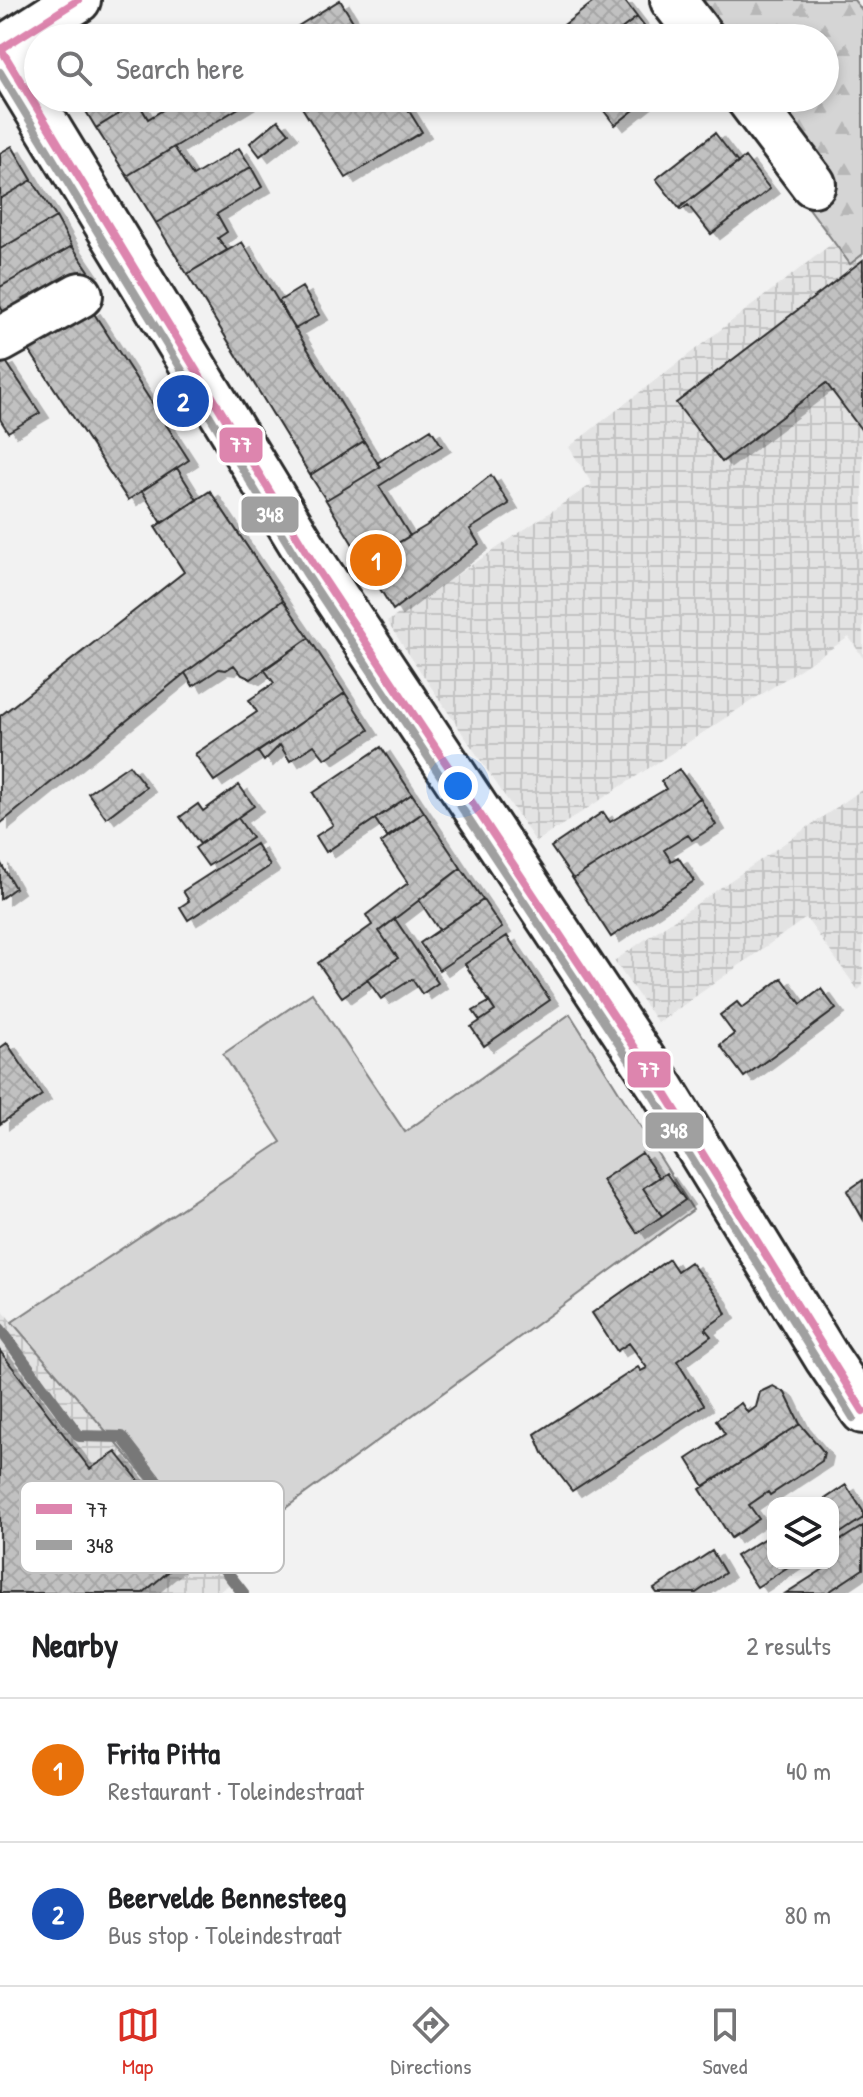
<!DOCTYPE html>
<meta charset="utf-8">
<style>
body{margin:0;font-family:"Patrick Hand",sans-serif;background:#f6f6f6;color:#202124}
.controls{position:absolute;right:24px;bottom:24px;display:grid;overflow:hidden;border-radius:16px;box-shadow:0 4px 12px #0003}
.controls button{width:72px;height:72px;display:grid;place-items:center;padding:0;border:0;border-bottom:2px solid #e0e0e0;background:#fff;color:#202124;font:40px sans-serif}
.you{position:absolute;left:458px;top:786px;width:28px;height:28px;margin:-20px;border:6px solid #fff;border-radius:50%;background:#1a73e8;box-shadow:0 0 0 12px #1a73e833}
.badge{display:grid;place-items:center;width:52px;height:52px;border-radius:50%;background:#d93025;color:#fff;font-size:26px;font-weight:700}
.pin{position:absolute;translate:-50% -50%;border:4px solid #fff;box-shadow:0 2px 8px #0006}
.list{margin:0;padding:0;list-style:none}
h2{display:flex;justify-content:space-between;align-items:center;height:104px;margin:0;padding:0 32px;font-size:34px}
h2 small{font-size:26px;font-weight:400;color:#757577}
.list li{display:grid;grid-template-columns:52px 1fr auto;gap:24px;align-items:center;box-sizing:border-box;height:144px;padding:0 32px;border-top:2px solid #e0e0e0}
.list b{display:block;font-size:30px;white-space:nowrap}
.list p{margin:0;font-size:26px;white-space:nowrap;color:#757577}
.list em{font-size:26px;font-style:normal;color:#757577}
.icon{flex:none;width:44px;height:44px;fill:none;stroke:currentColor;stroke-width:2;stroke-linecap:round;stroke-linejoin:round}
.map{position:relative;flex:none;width:863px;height:1593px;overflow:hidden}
.search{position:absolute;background:#fff;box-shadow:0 4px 12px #0003;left:24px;right:24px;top:24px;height:88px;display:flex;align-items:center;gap:20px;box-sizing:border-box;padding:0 28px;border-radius:44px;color:#757577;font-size:30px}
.sheet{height:392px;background:#fff}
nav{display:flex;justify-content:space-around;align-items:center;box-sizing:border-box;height:112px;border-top:2px solid #e0e0e0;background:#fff;font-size:22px;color:#757577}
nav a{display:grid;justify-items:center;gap:4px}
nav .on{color:#d93025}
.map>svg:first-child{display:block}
.industrial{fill:url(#industrial-grid)}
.grass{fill:#d5d5d5;stroke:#808080;stroke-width:2}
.forest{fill:url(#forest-firs);stroke:#808080;stroke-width:2}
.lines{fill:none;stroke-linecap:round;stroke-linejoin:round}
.stream{stroke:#787878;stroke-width:12}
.building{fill:url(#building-cross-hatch);stroke:#2b2b2b;stroke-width:2;filter:url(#shadow)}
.minor-casing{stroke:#2b2b2b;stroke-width:50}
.major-casing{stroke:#2b2b2b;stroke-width:50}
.minor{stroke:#fff;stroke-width:44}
.major{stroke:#fff;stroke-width:44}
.bus-1-casing{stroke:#fff;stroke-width:14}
.bus-2-casing{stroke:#fff;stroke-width:14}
.bus-1{stroke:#dd85ae;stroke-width:8}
.bus-2{stroke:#a0a0a0;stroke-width:8}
.key{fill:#fff;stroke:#bfbfbf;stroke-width:2}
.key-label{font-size:22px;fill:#2b2b2b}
.line-badge{stroke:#fff;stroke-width:3}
.badge-label{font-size:22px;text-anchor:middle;font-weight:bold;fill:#fff}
</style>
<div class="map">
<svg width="863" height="1593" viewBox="0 0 863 1593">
<defs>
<pattern id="industrial-grid" width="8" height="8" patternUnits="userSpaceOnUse" patternTransform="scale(2)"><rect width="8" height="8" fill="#e3e3e3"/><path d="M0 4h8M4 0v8" fill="none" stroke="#c3c3c3"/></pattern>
<pattern id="forest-firs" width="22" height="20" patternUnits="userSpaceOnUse" patternTransform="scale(2)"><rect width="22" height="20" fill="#d5d5d5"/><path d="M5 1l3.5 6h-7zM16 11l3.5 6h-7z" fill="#b7b7b7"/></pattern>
<pattern id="building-cross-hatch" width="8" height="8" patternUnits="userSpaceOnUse" patternTransform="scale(2)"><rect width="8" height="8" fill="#c1c1c1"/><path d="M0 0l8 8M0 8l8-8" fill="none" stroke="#a6a6a6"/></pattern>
<filter id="shadow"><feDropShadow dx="9" dy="5" stdDeviation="0" flood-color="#0004"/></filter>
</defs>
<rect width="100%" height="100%" fill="#f2f2f2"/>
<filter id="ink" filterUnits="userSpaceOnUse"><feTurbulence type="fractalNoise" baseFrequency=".0125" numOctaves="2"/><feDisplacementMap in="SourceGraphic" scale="16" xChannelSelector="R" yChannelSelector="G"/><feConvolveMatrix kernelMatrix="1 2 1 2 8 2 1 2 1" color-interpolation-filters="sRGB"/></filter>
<g filter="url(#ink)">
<path class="industrial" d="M834,242L850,263L863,254V658L849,637L536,842L387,622L592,484L569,447Z
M863,789V986L858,990L806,918L658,1023L614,961Z
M0,1308L216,1559L233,1582L217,1593H0Z"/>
<path class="grass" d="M312,993L405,1132L570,1014L693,1210L216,1559L12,1322L281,1142L223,1054Z"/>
<path class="forest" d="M656,0H854L863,11V254L850,264L728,98H825V38H684Z"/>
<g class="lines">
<path class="stream" d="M0,1329L79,1436L122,1437L243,1593"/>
</g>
<path class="building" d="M340,0L363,38H279Z
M596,0H624L637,17L610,38H560L555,32Z
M637,17L653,38H610Z
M78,98H135L138,102L96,128Z
M182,98H255L127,176L96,128L138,102L148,119Z
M296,98H401L422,132L346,178Z
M594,98H649L615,125Z
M278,120L289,133L260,156L250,143Z
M715,133L738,163L679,208L656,179Z
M12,146L32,180L0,199V153Z
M174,147L193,176L239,148L251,167L156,223L127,176Z
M745,157L770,189L711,234L688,205L681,210L679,208Z
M251,167L262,187L217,214L227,232L218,238L227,250L187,274L156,223Z
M32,180L56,217L0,249V199Z
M56,217L72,246L0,287V249Z
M242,242L364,441L310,475L187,274Z
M72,246L89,271L6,317L0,306V287Z
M863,260V432L826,383L722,462L676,403Z
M302,287L319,315L295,329L279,301Z
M91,309L189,460L128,500L27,347Z
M5,360L40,413L8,432L0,419V362Z
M431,429L442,446L379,486L410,536L364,563L326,500L380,467L377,463Z
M364,441L380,467L326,500L310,475Z
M177,468L197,500L162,523L142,491Z
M491,475L509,504L470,529L479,544L393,610L364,563L426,526Z
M210,491L283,600L185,673L0,824V716L184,572L155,527Z
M283,600L309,638L251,679L242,675L234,665L226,670L219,669L193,686L185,673Z
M309,638L345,693L214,781L195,754L257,712L249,700L274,683L264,669Z
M345,693L369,730L325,759L314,745L290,761L280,745L264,761L258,752Z
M381,747L412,794L326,852L316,836L333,825L313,793Z
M129,765L146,787L106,818L88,793Z
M679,769L700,798L573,879L551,847L603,812L610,822L666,789L661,781Z
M239,785L254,806L200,844L180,817L198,804L203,811Z
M412,794L424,812L387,837L375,819Z
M700,798L716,825L692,840L688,835L664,850L671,861L678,857L694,881L611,937L573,879Z
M424,812L461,868L379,931L398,958L342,997L318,963L372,925L366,915L408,883L381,843Z
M238,818L252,838L208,866L195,848Z
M256,844L270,866L188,920L180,907L189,901L183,891Z
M0,862L15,888L0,899Z
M461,868L483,900L439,930L419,900Z
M483,900L502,928L439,970L420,943Z
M395,919L438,983L422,994L412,979L381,999L367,979L398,958L379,931Z
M507,936L550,1000L484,1046L471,1027L495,1011L465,964Z
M782,978L801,1004L821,989L836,1009L744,1077L720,1045L734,1034L720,1015L737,1002L742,1008Z
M489,1002L495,1011L480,1021L473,1011Z
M7,1043L42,1095L0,1124V1048Z
M642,1153L659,1177L643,1188L662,1216L637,1233L602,1180Z
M666,1173L685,1200L662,1216L643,1188Z
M863,1180V1219L847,1191Z
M669,1259L677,1271L690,1262L718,1297L726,1314L705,1329L711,1336L677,1361L704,1405L572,1491L543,1453L535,1434L638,1367L641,1371L647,1368L629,1343L617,1351L592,1313Z
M0,1351L90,1469L116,1452L194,1550L143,1593H0Z
M773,1386L785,1393L800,1424L704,1486L687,1459L725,1434L716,1420L741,1403L748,1413L756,1407L760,1392Z
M800,1424L824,1452L822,1461L770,1495L768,1492L749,1505L759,1519L731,1538L700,1489Z
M846,1485L863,1511V1518L833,1538V1503H819Z
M863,1526V1569L827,1593H786L833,1563V1545Z
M773,1533V1563H794L757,1587L736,1556Z
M712,1551L725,1573L696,1593H657L654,1589Z"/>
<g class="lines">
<g class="minor-casing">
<path id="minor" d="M673,0L702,38
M0,49L315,566L663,1090L827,1358L863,1411
M748,98L813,184
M0,340L80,295"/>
</g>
<g class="major-casing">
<path id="major" d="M0,50L78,0"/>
</g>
<use href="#minor" class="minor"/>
<use href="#major" class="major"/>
<g class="bus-1-casing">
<path id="bus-1" d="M1,49L315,566L663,1090L863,1411
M1,49L78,0"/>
</g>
<g class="bus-2-casing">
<path id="bus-2" d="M0,72L305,572L653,1096L853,1418"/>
</g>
<use href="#bus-1" class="bus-1"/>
<use href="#bus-2" class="bus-2"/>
</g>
</g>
<rect x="20" y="1481" width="264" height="92" rx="12" class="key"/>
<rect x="36" y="1504" width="36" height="10" fill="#dd85ae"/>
<rect x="36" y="1540" width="36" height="10" fill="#a0a0a0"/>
<g class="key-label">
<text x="86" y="1517">77</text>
<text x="86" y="1553">348</text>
</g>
<g class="line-badge">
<rect x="218" y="426" width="46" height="38" rx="8" fill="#dd85ae"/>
<rect x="240" y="495" width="60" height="39" rx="8" fill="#a0a0a0"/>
<rect x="626" y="1050" width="46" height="39" rx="8" fill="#dd85ae"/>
<rect x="644" y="1111" width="61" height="39" rx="8" fill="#a0a0a0"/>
</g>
<g class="badge-label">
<text x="241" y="452">77</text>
<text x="270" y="522">348</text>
<text x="649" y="1077">77</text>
<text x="674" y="1138">348</text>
</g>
</svg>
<div class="controls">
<button><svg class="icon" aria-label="layers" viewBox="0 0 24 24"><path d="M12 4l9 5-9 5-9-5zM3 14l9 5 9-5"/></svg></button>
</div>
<div class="you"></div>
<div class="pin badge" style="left:376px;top:560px;background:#e8710a">1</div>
<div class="pin badge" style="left:183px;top:401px;background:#1a4fb4">2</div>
<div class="search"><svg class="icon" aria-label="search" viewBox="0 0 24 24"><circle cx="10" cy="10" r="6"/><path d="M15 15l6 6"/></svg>Search here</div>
</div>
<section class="sheet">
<h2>Nearby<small>2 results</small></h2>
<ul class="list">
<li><span class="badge" style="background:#e8710a">1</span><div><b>Frita Pitta</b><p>Restaurant · Toleindestraat</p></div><em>40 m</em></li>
<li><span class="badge" style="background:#1a4fb4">2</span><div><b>Beervelde Bennesteeg</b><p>Bus stop · Toleindestraat</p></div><em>80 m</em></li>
</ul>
</section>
<nav>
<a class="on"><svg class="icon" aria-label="map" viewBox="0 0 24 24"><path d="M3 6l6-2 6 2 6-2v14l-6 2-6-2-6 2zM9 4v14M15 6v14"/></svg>Map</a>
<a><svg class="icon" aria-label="directions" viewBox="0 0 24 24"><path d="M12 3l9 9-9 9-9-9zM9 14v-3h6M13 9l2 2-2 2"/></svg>Directions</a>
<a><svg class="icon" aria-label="saved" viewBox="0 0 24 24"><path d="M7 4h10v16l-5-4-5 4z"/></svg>Saved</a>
</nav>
